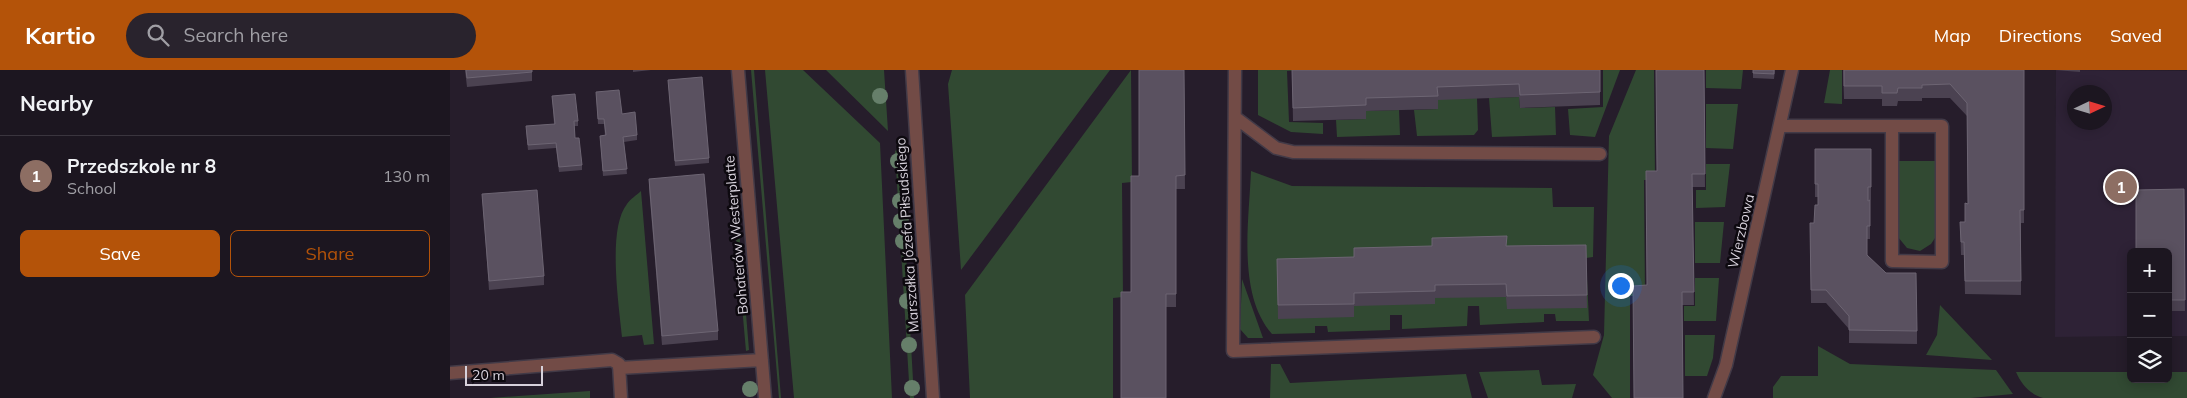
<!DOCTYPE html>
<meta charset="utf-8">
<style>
body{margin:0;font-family:Mulish,sans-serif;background:#29232d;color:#f1f3f6}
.controls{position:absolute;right:15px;bottom:15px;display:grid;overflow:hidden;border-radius:8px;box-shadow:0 2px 12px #0003}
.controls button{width:45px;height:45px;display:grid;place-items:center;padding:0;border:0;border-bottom:1px solid #3a353e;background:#1c1620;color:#f1f3f6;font:25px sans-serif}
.compass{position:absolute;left:1617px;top:15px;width:45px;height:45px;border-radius:50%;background:#1c1620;box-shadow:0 2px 12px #0003;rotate:86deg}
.scale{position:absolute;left:15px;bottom:12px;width:78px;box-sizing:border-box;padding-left:5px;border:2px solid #d7d1db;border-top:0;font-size:14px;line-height:18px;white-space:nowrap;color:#d7d1db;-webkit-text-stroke:4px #0d090f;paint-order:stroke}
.you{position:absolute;left:1170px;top:215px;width:18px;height:18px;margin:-12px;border:4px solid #fff;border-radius:50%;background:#1a73e8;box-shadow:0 0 0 8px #1a73e833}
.badge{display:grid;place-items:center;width:32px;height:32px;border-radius:50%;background:#b45309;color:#fff;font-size:16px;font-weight:700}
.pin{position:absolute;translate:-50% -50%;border:2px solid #fff;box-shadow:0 1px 5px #0006}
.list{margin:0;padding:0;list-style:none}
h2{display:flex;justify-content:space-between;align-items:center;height:65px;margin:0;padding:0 20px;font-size:21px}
h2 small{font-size:16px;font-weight:400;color:#a09fa5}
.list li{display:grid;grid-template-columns:32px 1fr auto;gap:15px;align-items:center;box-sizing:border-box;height:80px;padding:0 20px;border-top:1px solid #3a353e}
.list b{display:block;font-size:19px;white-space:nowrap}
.list p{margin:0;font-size:16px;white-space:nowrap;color:#a09fa5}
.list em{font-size:16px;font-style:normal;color:#a09fa5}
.actions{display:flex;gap:10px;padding:15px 20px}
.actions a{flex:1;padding:11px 0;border:1px solid #b45309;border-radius:8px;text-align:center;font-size:18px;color:#b45309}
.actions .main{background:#b45309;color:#fff}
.icon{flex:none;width:28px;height:28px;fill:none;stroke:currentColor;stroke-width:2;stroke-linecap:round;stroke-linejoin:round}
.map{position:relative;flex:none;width:1737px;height:328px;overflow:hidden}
header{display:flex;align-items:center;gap:30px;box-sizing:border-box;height:70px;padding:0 25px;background:#b45309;color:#fff}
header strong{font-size:24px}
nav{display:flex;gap:28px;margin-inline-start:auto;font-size:18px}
.search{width:350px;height:45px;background:#29232d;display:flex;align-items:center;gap:12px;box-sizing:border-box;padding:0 18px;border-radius:28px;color:#a09fa5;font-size:19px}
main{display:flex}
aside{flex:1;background:#1c1620}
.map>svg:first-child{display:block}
.built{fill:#2e2236;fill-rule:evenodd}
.green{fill:#314932}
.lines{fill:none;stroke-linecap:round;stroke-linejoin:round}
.minor-casing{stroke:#423a47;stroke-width:15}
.minor{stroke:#724b46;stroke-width:12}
.tree{fill:#667f6a}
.wall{fill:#4b4251}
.building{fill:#5a5160;stroke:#6d6573}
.labels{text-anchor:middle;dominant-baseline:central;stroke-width:5;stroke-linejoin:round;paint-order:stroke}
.street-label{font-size:14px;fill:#d7d1db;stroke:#0d090f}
</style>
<header>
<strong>Kartio</strong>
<div class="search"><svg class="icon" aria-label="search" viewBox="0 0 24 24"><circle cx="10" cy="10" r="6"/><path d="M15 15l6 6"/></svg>Search here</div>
<nav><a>Map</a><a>Directions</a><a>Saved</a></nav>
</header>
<main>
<aside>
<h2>Nearby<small></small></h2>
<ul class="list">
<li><span class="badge" style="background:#8d6e63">1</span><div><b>Przedszkole nr 8</b><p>School</p></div><em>130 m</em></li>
</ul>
<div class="actions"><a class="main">Save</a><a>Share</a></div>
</aside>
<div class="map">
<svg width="1737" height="328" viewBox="0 0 1737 328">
<rect width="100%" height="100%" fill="#261d2b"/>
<path class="built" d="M1606,0L1737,1V266H1718V182H1681V266L1605,267ZM1624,22H1654V52H1624Z"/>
<path class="green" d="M301,0H304L331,328H329Z
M315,0H353L430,73L442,328H344Z
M376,0H434L438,61Z
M502,0H660L511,200L498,14Z
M681,0L682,112L672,113L673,227L663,228V328H520L515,225Z
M808,0H859L837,1L839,52L873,53V64L841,62L808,45Z
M1153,0H1170L1145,67L1120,65L1118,39L1153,37Z
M1186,0H1204L1205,110H1194L1195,226H1180V328H1162L1143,305L1154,265L1159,66Z
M1256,0H1293L1291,19L1256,18Z
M1380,0H1392V34L1374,33Z
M1069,27L1070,38L1105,37L1106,65L1042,67L1039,28Z
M1027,28L1028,60L1024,65L967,66L964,40L987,39V29Z
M1256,34H1288L1283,79L1256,78Z
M949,40L950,65L887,67L886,50L915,49L916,41Z
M450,77L464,328H460L445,81Z
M1448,91H1486L1485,168L1481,174L1470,181L1457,178L1448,167Z
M1256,94H1280L1275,137L1246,138V120H1256Z
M801,101L842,116L1102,118L1103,137H1144L1143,187L1136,188L1139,251H1106L1105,244H1094V252L1030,255L1029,236H1018L1017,256L952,259V245H940V260L878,262L877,256H865V263L822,264C787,224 799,151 801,101Z
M285,111L299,280L296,281L281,112Z
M191,121L204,274L194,275L192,265L172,267C169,235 157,159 177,134C180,129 187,125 191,121Z
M1245,152H1274L1270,193H1245Z
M1245,208H1269L1266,251H1234V236H1245Z
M792,209L813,268H798L790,259Z
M1490,235L1542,290L1476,285L1487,265Z
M1235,265H1265L1263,288L1257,306H1235Z
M1368,276L1400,294L1546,300L1563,324L1521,328H1323V317L1331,306H1368Z
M821,294H830L840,313L1016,304L1022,328H820Z
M1089,300L1092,315L1126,314L1122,328H1038L1029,302Z
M1566,302H1681V309H1718V302H1737V328H1593C1580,324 1571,314 1566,302Z
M140,321V328H40Z"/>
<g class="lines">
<g class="minor-casing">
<path id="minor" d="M288,0L315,328
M462,0L483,328
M785,0L783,281L1144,267
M786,48L826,78L843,82L1150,84
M1330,56H1492V192L1442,191V56
M169,298L312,290
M0,303L162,290L169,294L171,328
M1264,328L1276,295L1342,0"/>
</g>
<use href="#minor" class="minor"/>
</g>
<g class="tree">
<circle cx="430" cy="26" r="8"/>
<circle cx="448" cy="91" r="8"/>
<circle cx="450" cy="131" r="8"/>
<circle cx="451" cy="151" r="8"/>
<circle cx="453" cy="171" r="8"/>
<circle cx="457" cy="231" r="8"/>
<circle cx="459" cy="275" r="8"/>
<circle cx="462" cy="318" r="8"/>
<circle cx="300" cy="319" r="8"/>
</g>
<path class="wall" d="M15,0H82V11L17,17Z
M183,0H201L183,2Z
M734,0L735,119H726V237H716L689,106Z
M842,0H1150V35L1070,38L1069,27L988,30V39L916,41V49L843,51Z
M1254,0L1255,117H1242L1244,235H1232L1197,215Z
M1303,0H1325L1324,9L1303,8Z
M1393,0H1574V153H1571V225L1515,224L1514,185H1511L1510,152H1515L1518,134L1517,46L1500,28H1472V31H1448L1447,36H1432V29H1394Z
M1605,0H1630V2Z
M218,10L259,88V93L225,96Z
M146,22L172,44L187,65V70L174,72L177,104L153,106L150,66H155L154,54H148Z
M102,26L128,51V56H124L125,68L132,95V100L109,102L106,78L78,80L76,61L104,54Z
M1365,79H1421V130H1418V131L1420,130V169H1417V185L1467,261V274L1399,273V259L1376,233H1361L1360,153H1364L1368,135V127H1365Z
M199,109L268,261V270L212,275L199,118Z
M1734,119L1735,241H1718V182Z
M32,124L94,206V215L39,220Z
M1136,175L1137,238L1057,239L1056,227L985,228V234L904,236V247L828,249L827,189L904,187L1057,176Z"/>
<path class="building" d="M16,0H82V2L17,8Z
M689,0H734L735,105L726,106V224H716V328H671V222H681V106H689Z
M842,0H1150V22L1070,25L1069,14L987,17L988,26L916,28V35L843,38Z
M1206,0H1254L1255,104H1242L1244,222H1232L1233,328H1184L1183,216L1197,215L1196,101H1207Z
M1303,0H1324V4L1303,3Z
M1394,0H1574V140H1570L1571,211H1515L1514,172H1511L1510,152H1515V133L1518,134L1517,33L1500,14L1472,15V18H1448L1447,23H1432V16H1394Z
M252,7L259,88L225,91L218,10Z
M169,20L172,44L185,42L187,65L173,67L177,99L153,101L150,66L156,65L154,49H148L146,22Z
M125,24L128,51H124L125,68H129L132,95L109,97L106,73L78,75L76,56L105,54L102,26Z
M1365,79H1421V117H1418V131L1420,130V156H1417V185L1436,203H1466L1467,261L1399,260V246L1376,220H1361L1360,153H1364L1365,135H1368V114H1365Z
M254,104L268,261L212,266L199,109Z
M1734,119L1735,230H1718V182H1686V120Z
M87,120L94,206L39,211L32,124Z
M1057,166L1056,176L1136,175L1137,225L1057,226L1056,214L985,215V221L904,223V234L828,235L827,189L904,187V178L982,176V168Z"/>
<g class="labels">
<g class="street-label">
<text transform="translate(1291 161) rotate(-77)">Wierzbowa</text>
<text transform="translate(286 165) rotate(-95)">Bohaterów Westerplatte</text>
<text transform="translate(457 165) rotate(-94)">Marszałka Józefa Piłsudskiego</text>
</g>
</g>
</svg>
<div class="controls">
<button>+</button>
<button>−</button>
<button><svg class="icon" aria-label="layers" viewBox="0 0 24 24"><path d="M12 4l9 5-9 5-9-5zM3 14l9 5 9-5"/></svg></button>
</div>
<svg class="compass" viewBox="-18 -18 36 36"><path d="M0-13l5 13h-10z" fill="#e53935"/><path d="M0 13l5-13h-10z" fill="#a09fa5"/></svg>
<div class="scale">20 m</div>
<div class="you"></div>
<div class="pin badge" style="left:1671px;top:117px;background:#8d6e63">1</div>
</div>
</main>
